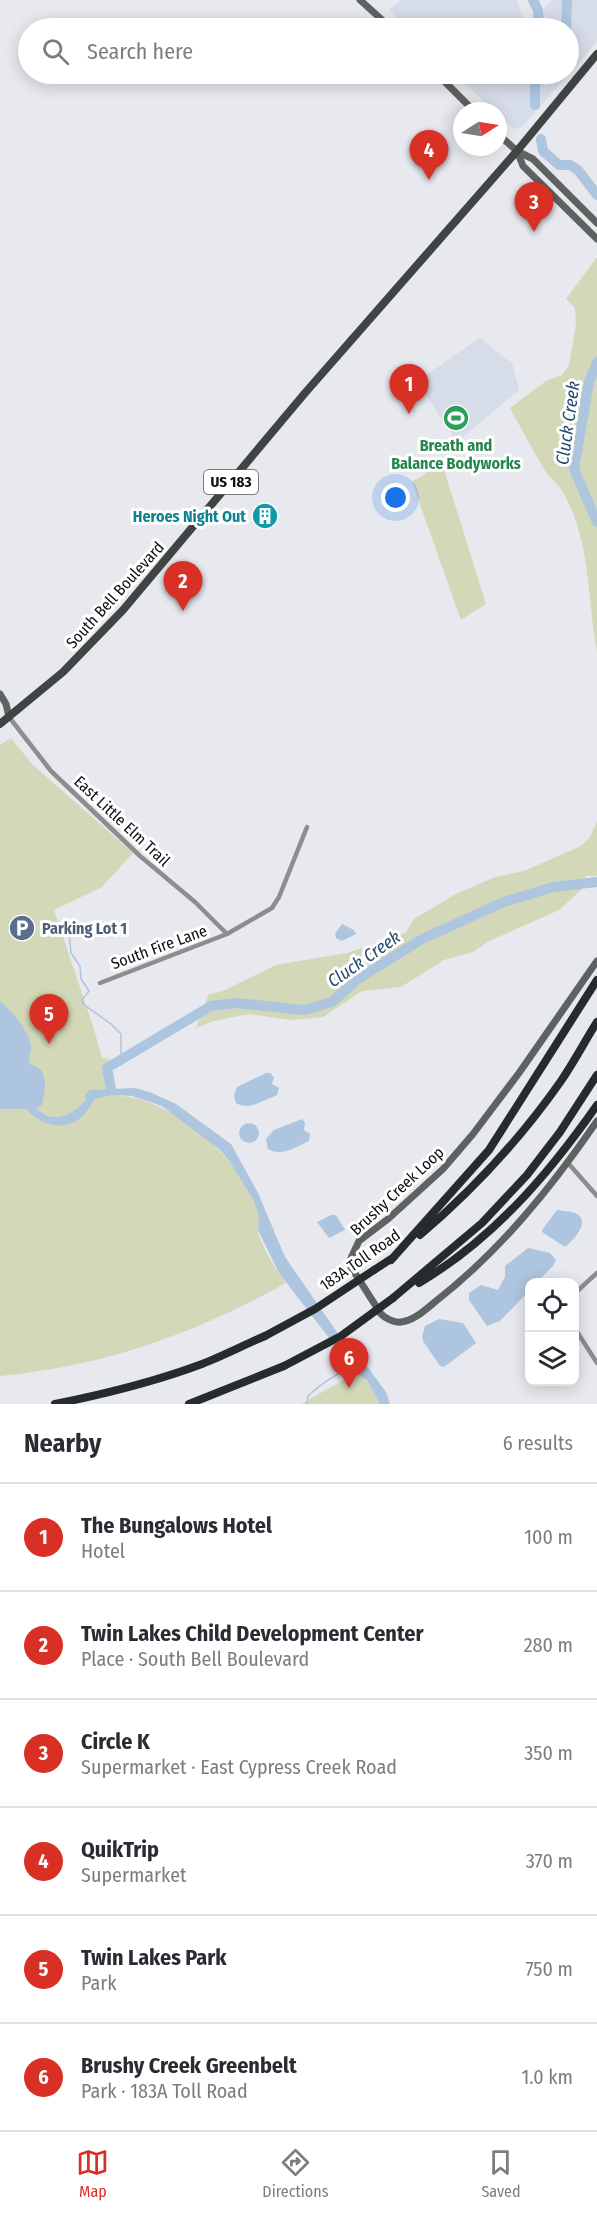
<!DOCTYPE html>
<meta charset="utf-8">
<style>
body{margin:0;font-family:"Fira Sans Condensed",sans-serif;background:#f7f7f7;color:#2b2b33}
.controls{position:absolute;right:18px;bottom:18px;display:grid;overflow:hidden;border-radius:12px;box-shadow:0 3px 15px #0003}
.controls button{width:54px;height:54px;display:grid;place-items:center;padding:0;border:0;border-bottom:2px solid #e1e1e2;background:#fff;color:#2b2b33;font:30px sans-serif}
.compass{position:absolute;left:453px;top:102px;width:54px;height:54px;border-radius:50%;background:#fff;box-shadow:0 3px 15px #0003;rotate:78deg}
.you{position:absolute;left:396px;top:498px;width:21px;height:21px;margin:-15px;border:4px solid #fff;border-radius:50%;background:#1a73e8;box-shadow:0 0 0 9px #1a73e833}
.badge{display:grid;place-items:center;width:39px;height:39px;border-radius:50%;background:#d93025;color:#fff;font-size:20px;font-weight:700}
.pin{position:absolute;translate:-50% -50px;filter:drop-shadow(0 2px 3px #0008)}
.pin::after{content:'';position:absolute;top:32px;width:21px;height:18px;background:inherit;clip-path:polygon(0 0,100% 0,50% 100%)}
.list{margin:0;padding:0;list-style:none}
h2{display:flex;justify-content:space-between;align-items:center;height:78px;margin:0;padding:0 24px;font-size:26px}
h2 small{font-size:20px;font-weight:400;color:#7c7c81}
.list li{display:grid;grid-template-columns:39px 1fr auto;gap:18px;align-items:center;box-sizing:border-box;height:108px;padding:0 24px;border-top:2px solid #e1e1e2}
.list b{display:block;font-size:22px;white-space:nowrap}
.list p{margin:0;font-size:20px;white-space:nowrap;color:#7c7c81}
.list em{font-size:20px;font-style:normal;color:#7c7c81}
.icon{flex:none;width:33px;height:33px;fill:none;stroke:currentColor;stroke-width:2;stroke-linecap:round;stroke-linejoin:round}
.map{position:relative;flex:none;width:597px;height:1404px;overflow:hidden}
.search{position:absolute;background:#fff;box-shadow:0 3px 15px #0003;left:18px;right:18px;top:18px;height:66px;display:flex;align-items:center;gap:15px;box-sizing:border-box;padding:0 21px;border-radius:33px;color:#7c7c81;font-size:22px}
.sheet{height:726px;background:#fff}
nav{display:flex;justify-content:space-around;align-items:center;box-sizing:border-box;height:84px;border-top:2px solid #e1e1e2;background:#fff;font-size:16px;color:#7c7c81}
nav a{display:grid;justify-items:center;gap:3px}
nav .on{color:#d93025}
.map>svg:first-child{display:block}
.built{fill:#d7dce9}
.green{fill:#d3d8b8}
.water{fill:#adc5de}
.lines{fill:none;stroke-linecap:round;stroke-linejoin:round}
.stream{stroke:#adc5de;stroke-width:1.5}
.river{stroke:#adc5de;stroke-width:10}
.street{stroke:#8b8e8d;stroke-width:4.5}
.secondary{stroke:#5e6362;stroke-width:7}
.primary{stroke:#404544;stroke-width:8}
.highway{stroke:#262c2c;stroke-width:8}
.highway-bridge{stroke:#262c2c;stroke-width:8}
.labels{text-anchor:middle;dominant-baseline:central;stroke-width:6;stroke-linejoin:round;paint-order:stroke}
.shield{fill:#fff;stroke:#565758;stroke-width:1.5}
.shield-label{font-size:15px;font-weight:bold;fill:#0e0f11}
.leisure-label{font-size:16px;font-weight:bold;fill:#27864d;stroke:#fff}
.culture-label{font-size:16px;font-weight:bold;fill:#0d838f;stroke:#fff;text-anchor:end}
.street-label{font-size:16px;fill:#0e0f11;stroke:#fff}
.service-label{font-size:16px;font-weight:bold;fill:#4e5e75;stroke:#fff;text-anchor:start}
.water-label{font-size:18px;font-style:italic;fill:#254b6e;stroke:#fff}
</style>
<div class="map">
<svg width="597" height="1404" viewBox="0 0 597 1404">
<rect width="100%" height="100%" fill="#e7e9ef"/>
<path class="built" d="M401,0H517L526,28H408L389,10Z
M552,0H597V42L520,129L515,128L510,126L498,115V111H494L455,74H568V28H527Z
M480,338L512,363L519,390L457,442L417,381Z"/>
<path class="green" d="M597,257V651C587,599 591,543 564,494C559,484 549,478 544,469C532,449 521,428 510,408L546,381L562,375L569,365L576,324L575,308L566,299Z
M442,463L486,604L461,620L412,482Z
M11,738L33,765L133,853L102,887L54,910L94,1029L102,1058L109,1059L113,1089L119,1096C168,1097 235,1154 253,1199C255,1204 258,1211 259,1216C260,1221 257,1226 258,1230C259,1242 278,1273 286,1283C194,1334 105,1366 0,1376V745Z
M597,821V876H586L582,889L559,910L487,942L473,952L444,960L401,987L362,991L323,1017L291,1020L249,1014L214,1021L196,1028L209,994L223,991L276,965L347,953L391,939L406,932L414,919L454,895L495,877L524,871L581,846L590,837Z
M356,1373L367,1380L380,1404H301Z"/>
<path class="water" d="M342,924L354,930L356,934L342,941L336,938L335,934Z
M0,1001C11,1009 29,1031 31,1046C32,1053 27,1057 31,1065C50,1068 45,1091 42,1105L36,1108C39,1111 44,1115 48,1116C62,1121 79,1110 86,1099L85,1095L90,1090L135,1088L152,1093L176,1104L231,1144L258,1193L285,1257L350,1351L361,1358L386,1392L390,1404H380L367,1380L356,1373L279,1273L258,1230L259,1216L253,1199L230,1162L219,1149L162,1106L132,1096L112,1095L94,1099C80,1131 50,1134 26,1109H0Z
M266,1073H270L274,1077L272,1084L279,1088L277,1095C264,1100 249,1111 236,1103L234,1095L237,1087Z
M302,1119L305,1123L304,1130L310,1134L309,1141C296,1147 281,1157 268,1149L266,1139L274,1130Z
M239 1133a10 10 0 1 1 20 0a10 10 0 1 1-20 0Z
M557,1210C563,1211 572,1211 577,1214C591,1222 572,1242 565,1247L542,1232V1230Z
M331,1215H336L345,1230L329,1238L317,1222Z
M528,1248L550,1253L556,1260L553,1266L537,1282H530L529,1291L500,1321L487,1326L469,1300V1293L481,1285L498,1290L505,1277V1266Z
M439,1319L463,1323L476,1343L444,1367L440,1366L423,1341L422,1336L425,1326Z"/>
<g class="lines">
<path class="stream" d="M68,921L71,953L80,966L81,979L89,991L82,1000L83,1004L111,1024L121,1034V1058
M307,1404L308,1396C321,1384 336,1373 353,1368"/>
<path class="river" d="M533,0L538,10L539,28
M566,28L567,0
M535,105V85L540,74
M541,139L543,151L559,165H570L578,170L597,195
M597,362L589,382L574,469L597,522
M111,1089L107,1068L211,1006L236,1003L304,1010L332,1002L358,979L422,939L504,902L553,887L597,882"/>
<path class="street" d="M9,717L51,771L140,856L195,902L227,934
M100,983L227,934L272,908L279,897L307,827
M568,1163L597,1196
M574,1294L597,1273
M574,1327L597,1363"/>
<path class="secondary" d="M360,0L391,28
M437,74L474,111
M498,134L517,151L533,159L597,223
M517,151L523,166L597,239
M0,694L6,704L9,717
M597,961L519,1073L473,1134L443,1169L388,1219L359,1241L351,1258V1267L381,1314C385,1318 394,1323 401,1322C414,1321 426,1309 436,1301C500,1251 551,1188 597,1121"/>
<path class="primary" d="M0,724L63,672L123,610L305,393L517,151L597,54"/>
<path class="highway" d="M420,1235C473,1190 521,1138 561,1081C574,1062 585,1041 597,1022
M391,1260L489,1150L597,980
M374,1270L394,1257
M419,1283C493,1239 548,1175 597,1105
M393,1298L482,1223L527,1175L560,1132L597,1075
M55,1404C105,1394 154,1382 202,1364C223,1356 244,1345 265,1336
M189,1404L284,1366"/>
<path class="highway-bridge" d="M265,1336L315,1309L374,1270
M284,1366L341,1336L393,1298"/>
</g>
<defs>
<g id="stadium-disc" transform="scale(1.35)"><circle r="9.5" fill="#2e9e5b" stroke="#fff"/><path d="M0-5a6.5 5 0 1 0 0 10a6.5 5 0 1 0 0-10ZM-3.5-1.8h7v3.6h-7Z" fill="#fff"/></g>
<g id="building-disc" transform="scale(1.35)"><circle r="9.5" fill="#0f9aa8" stroke="#fff"/><path d="M-4-6H4V6H1V3H-1V6H-4ZM-2.5-4.3h1.7v1.8h-1.7ZM.8-4.3h1.7v1.8H.8ZM-2.5-1h1.7V.8h-1.7ZM.8-1h1.7V.8H.8Z" fill="#fff"/></g>
<g id="parking-disc" transform="scale(1.35)"><circle r="9.5" fill="#5c6f8a" stroke="#fff"/><path d="M-3.5-5.5H1a3.5 3.5 0 0 1 0 7H-1V5.5H-3.5ZM-1-3.4V-.6H.8a1.4 1.4 0 0 0 0-2.8Z" fill="#fff"/></g>
</defs>
<g fill-rule="evenodd">
<use href="#stadium-disc" x="456" y="418"/>
<use href="#building-disc" x="265" y="516"/>
<use href="#parking-disc" x="22" y="928"/>
</g>
<g class="labels">
<rect class="shield" x="204" y="470" width="54" height="24" rx="4.5"/>
<g class="shield-label">
<text x="231" y="482">US 183</text>
</g>
<g class="leisure-label">
<text x="456" y="445">Breath and<tspan x="456" dy="18">Balance Bodyworks</tspan></text>
</g>
<g class="culture-label">
<text x="246" y="516">Heroes Night Out</text>
</g>
<g class="street-label">
<text transform="translate(115 595) rotate(-48)">South Bell Boulevard</text>
<text transform="translate(122 821) rotate(43)">East Little Elm Trail</text>
<text transform="translate(159 947) rotate(-20)">South Fire Lane</text>
<text transform="translate(397 1191) rotate(-43)">Brushy Creek Loop</text>
<text transform="translate(360 1260) rotate(-35)">183A Toll Road</text>
</g>
<g class="service-label">
<text x="42" y="928">Parking Lot 1</text>
</g>
<g class="water-label">
<text transform="translate(568 423) rotate(-82)">Cluck Creek</text>
<text transform="translate(364 959) rotate(-35)">Cluck Creek</text>
</g>
</g>
</svg>
<div class="controls">
<button><svg class="icon" aria-label="locate" viewBox="0 0 24 24"><circle cx="12" cy="12" r="6"/><path d="M12 2v4M12 18v4M2 12h4M18 12h4"/></svg></button>
<button><svg class="icon" aria-label="layers" viewBox="0 0 24 24"><path d="M12 4l9 5-9 5-9-5zM3 14l9 5 9-5"/></svg></button>
</div>
<svg class="compass" viewBox="-18 -18 36 36"><path d="M0-13l5 13h-10z" fill="#e53935"/><path d="M0 13l5-13h-10z" fill="#7c7c81"/></svg>
<div class="you"></div>
<div class="pin badge" style="left:409px;top:414px">1</div>
<div class="pin badge" style="left:183px;top:611px">2</div>
<div class="pin badge" style="left:534px;top:232px">3</div>
<div class="pin badge" style="left:429px;top:180px">4</div>
<div class="pin badge" style="left:49px;top:1044px">5</div>
<div class="pin badge" style="left:349px;top:1388px">6</div>
<div class="search"><svg class="icon" aria-label="search" viewBox="0 0 24 24"><circle cx="10" cy="10" r="6"/><path d="M15 15l6 6"/></svg>Search here</div>
</div>
<section class="sheet">
<h2>Nearby<small>6 results</small></h2>
<ul class="list">
<li><span class="badge">1</span><div><b>The Bungalows Hotel</b><p>Hotel</p></div><em>100 m</em></li>
<li><span class="badge">2</span><div><b>Twin Lakes Child Development Center</b><p>Place · South Bell Boulevard</p></div><em>280 m</em></li>
<li><span class="badge">3</span><div><b>Circle K</b><p>Supermarket · East Cypress Creek Road</p></div><em>350 m</em></li>
<li><span class="badge">4</span><div><b>QuikTrip</b><p>Supermarket</p></div><em>370 m</em></li>
<li><span class="badge">5</span><div><b>Twin Lakes Park</b><p>Park</p></div><em>750 m</em></li>
<li><span class="badge">6</span><div><b>Brushy Creek Greenbelt</b><p>Park · 183A Toll Road</p></div><em>1.0 km</em></li>
</ul>
</section>
<nav>
<a class="on"><svg class="icon" aria-label="map" viewBox="0 0 24 24"><path d="M3 6l6-2 6 2 6-2v14l-6 2-6-2-6 2zM9 4v14M15 6v14"/></svg>Map</a>
<a><svg class="icon" aria-label="directions" viewBox="0 0 24 24"><path d="M12 3l9 9-9 9-9-9zM9 14v-3h6M13 9l2 2-2 2"/></svg>Directions</a>
<a><svg class="icon" aria-label="saved" viewBox="0 0 24 24"><path d="M7 4h10v16l-5-4-5 4z"/></svg>Saved</a>
</nav>
